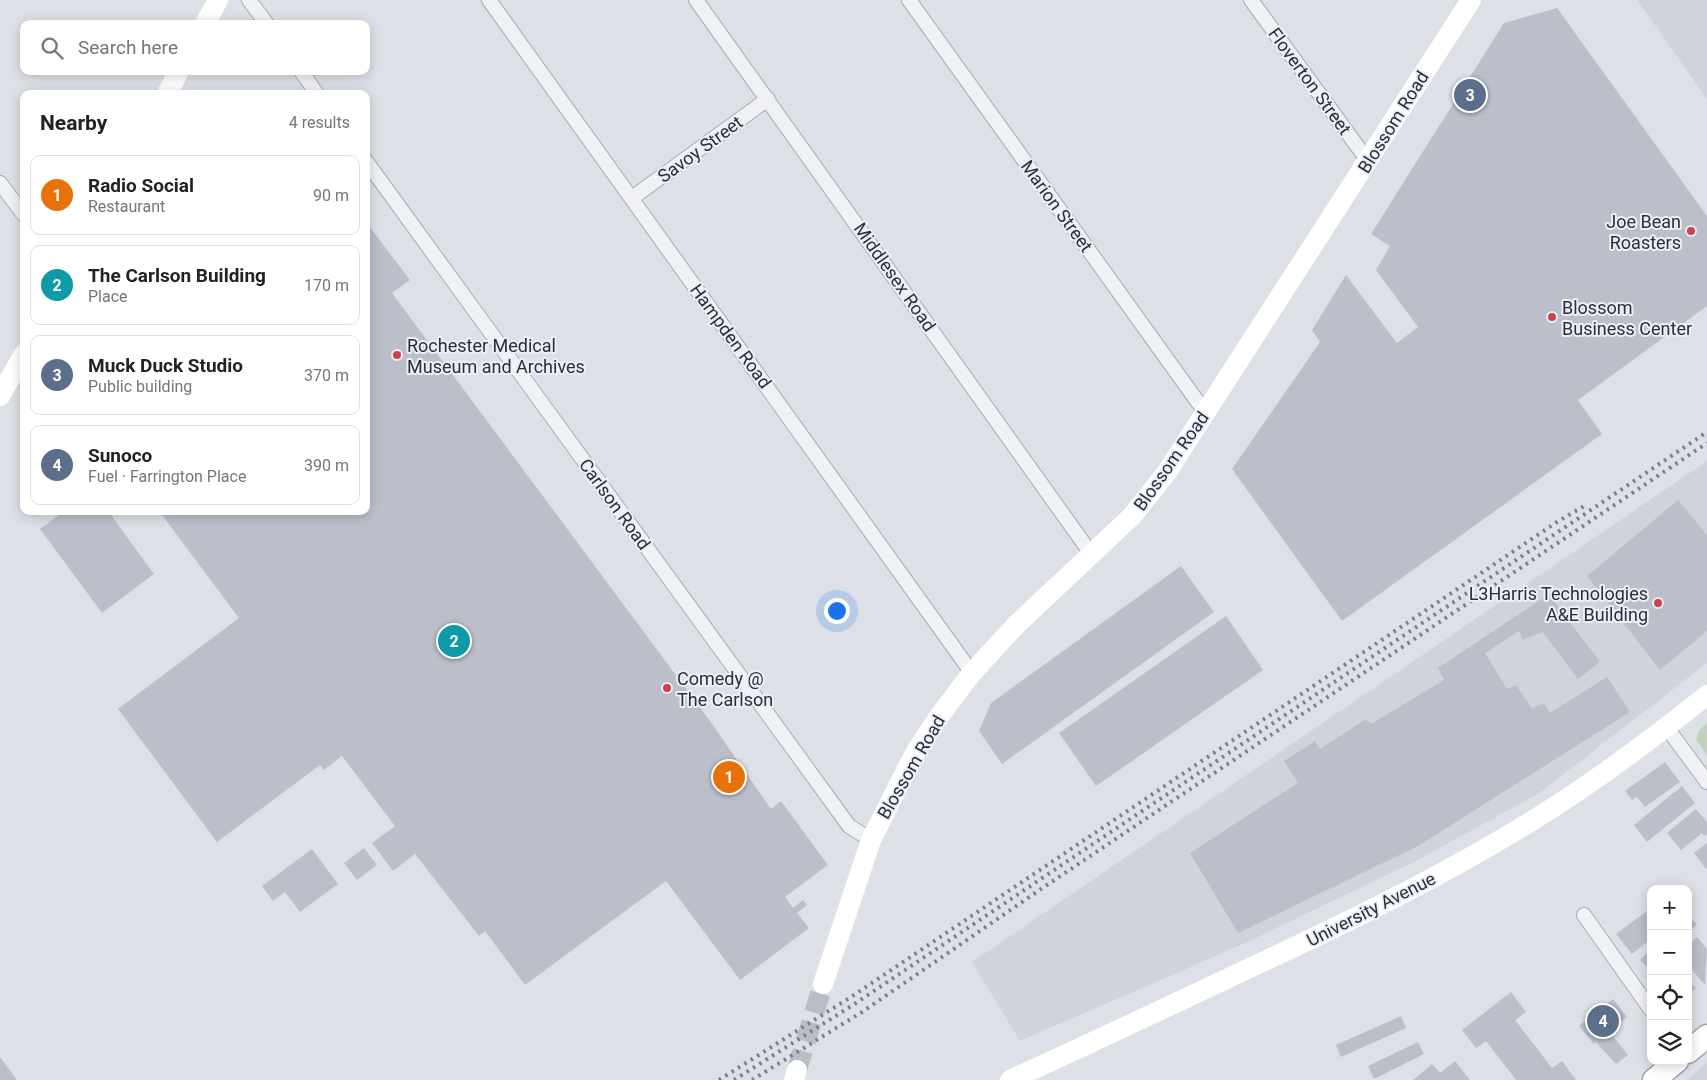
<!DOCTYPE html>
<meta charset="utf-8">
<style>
body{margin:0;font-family:Roboto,sans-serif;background:#f6f6f6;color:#222}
.controls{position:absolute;right:15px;bottom:15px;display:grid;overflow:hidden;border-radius:10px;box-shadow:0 2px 12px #0003}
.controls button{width:45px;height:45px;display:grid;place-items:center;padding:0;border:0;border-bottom:1px solid #e0e0e0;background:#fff;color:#222;font:25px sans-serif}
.you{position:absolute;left:836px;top:610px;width:18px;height:18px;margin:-12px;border:4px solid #fff;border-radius:50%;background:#1a73e8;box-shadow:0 0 0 8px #1a73e833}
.badge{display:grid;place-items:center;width:32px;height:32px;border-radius:50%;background:#cc4250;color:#fff;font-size:16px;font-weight:700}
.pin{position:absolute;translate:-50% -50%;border:2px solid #fff;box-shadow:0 1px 5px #0006}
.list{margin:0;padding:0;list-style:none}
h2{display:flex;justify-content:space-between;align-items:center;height:65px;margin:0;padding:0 20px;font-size:21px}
h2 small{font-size:16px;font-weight:400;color:#767676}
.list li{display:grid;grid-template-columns:32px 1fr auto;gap:15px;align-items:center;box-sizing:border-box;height:80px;margin:0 10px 10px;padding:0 10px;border:1px solid #e0e0e0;border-radius:10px}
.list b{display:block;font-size:19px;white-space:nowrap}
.list p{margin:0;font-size:16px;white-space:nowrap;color:#767676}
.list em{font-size:16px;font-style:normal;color:#767676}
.icon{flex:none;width:28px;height:28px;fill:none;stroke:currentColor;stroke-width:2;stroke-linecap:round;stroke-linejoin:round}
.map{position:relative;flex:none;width:1707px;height:1080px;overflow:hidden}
.search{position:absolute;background:#fff;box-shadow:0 2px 12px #0003;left:20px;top:20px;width:350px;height:55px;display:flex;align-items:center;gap:12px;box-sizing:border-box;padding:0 18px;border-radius:10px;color:#767676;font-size:19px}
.panel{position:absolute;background:#fff;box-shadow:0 2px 12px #0003;left:20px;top:90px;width:350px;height:425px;border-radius:10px}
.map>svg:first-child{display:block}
.built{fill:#cfd3dc}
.green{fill:#c2d1be}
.building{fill:#bbbfca}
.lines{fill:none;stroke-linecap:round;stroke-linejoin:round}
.secondary-tunnel{stroke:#b9bdc5;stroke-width:20;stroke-dasharray:20 10;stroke-linecap:butt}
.street-casing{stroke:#a6abb4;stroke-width:16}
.primary-casing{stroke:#9da4b2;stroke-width:25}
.street{stroke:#f0f1f5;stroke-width:14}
.secondary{stroke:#fff;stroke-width:20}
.primary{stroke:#fff;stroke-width:22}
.rail{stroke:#777f90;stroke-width:4;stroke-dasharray:2.5 5;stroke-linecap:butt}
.poi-dot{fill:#cc4250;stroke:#eceff5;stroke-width:2}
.labels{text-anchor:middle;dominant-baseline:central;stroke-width:4;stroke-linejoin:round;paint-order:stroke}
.street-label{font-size:18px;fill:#272e3d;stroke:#eceff5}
.poi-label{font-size:18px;fill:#272e3d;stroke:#eceff5;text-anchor:start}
</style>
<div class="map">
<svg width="1707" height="1080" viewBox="0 0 1707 1080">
<rect width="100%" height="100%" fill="#dde1e7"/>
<path class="built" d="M1637,0H1707V99Z
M1707,461V663L1538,794L1414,862L1241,945L1020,1041L972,962Z
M1707,1063V1080H1686Z"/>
<path class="green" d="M1707,722V756L1696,739L1699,731Z"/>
<path class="building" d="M1557,8L1707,216V306L1578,400L1602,434L1342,621L1232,469L1320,342L1312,330L1346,275L1397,343L1418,327L1376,270L1390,246L1371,234L1504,23Z
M366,222L410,280L392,293L710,721L771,809L781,801L828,865L785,897L793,908L803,900L807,905L797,913L809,928L740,980L666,881L525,985L485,931L479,936L415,854L393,871L372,843L395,826L342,756L324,770L320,765L217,842L118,709L239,618L159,511H366Z
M1678,500L1707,535V631L1660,670L1587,576Z
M64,511H108L154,574L102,613L40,529Z
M1181,566L1214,612L1002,764L979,731L991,703Z
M1549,594L1600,662L1578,679L1543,632L1523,640L1519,631L1485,653L1507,689L1516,685L1532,708L1544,703L1550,713L1607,677L1630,712L1418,846L1238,933L1190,853L1298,783L1284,761L1315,741L1320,749L1366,719L1371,724L1444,680L1438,668Z
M1226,616L1263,670L1096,786L1059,733Z
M1665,762L1680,782L1645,807L1637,797L1632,800L1625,791Z
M1682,786L1695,803L1647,842L1634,825Z
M1696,809L1707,822V834L1704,836L1702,833L1681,850L1667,833Z
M1707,843V868L1706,869L1694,853Z
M364,848L377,865L357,880L344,863Z
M312,849L338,884L300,912L285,892L273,901L262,886Z
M1651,908V939L1632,954L1616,934Z
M1688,914L1697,925L1688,932Z
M1697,937L1707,949L1705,985L1688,965V945Z
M1651,949V971L1640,960Z
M1688,980L1696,988L1688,996Z
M1511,992L1526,1012L1515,1020L1552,1068L1562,1061L1576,1080H1516L1486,1041L1476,1048L1462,1030Z
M1613,999L1627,1017L1609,1031L1628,1055L1616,1064L1596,1042L1594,1044L1579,1026Z
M1401,1016L1406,1028L1341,1057L1336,1045Z
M1418,1042L1424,1054L1374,1079L1368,1066Z
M0,1057L17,1080H0Z
M1455,1061L1470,1080H1413L1432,1064L1440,1073Z"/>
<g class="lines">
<path class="secondary-tunnel" d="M797,1070L823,984"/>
<g class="street-casing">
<path id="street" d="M249,0L267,24
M489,0L972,673
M696,0L1092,555
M909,0L1205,412
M1251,0L1368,161
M301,71L317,94
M366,161L849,826L871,840
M0,183L24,215
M632,198L768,99
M1667,728L1707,782
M1584,915L1651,1010"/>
</g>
<g class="primary-casing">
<path id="primary" d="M1688,1052L1707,1036
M1654,1080L1677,1061"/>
</g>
<use href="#street" class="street"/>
<path class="secondary" d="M205,24L218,0
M167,94L179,71
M0,396L24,354
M823,984L871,840L916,751L940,715L972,673L1016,625L1132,516L1167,472L1471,0
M794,1080L797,1070
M1010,1080C1087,1045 1163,1009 1239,973C1340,926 1440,878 1535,819C1595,782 1652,739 1707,695"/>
<use href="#primary" class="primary"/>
<path class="rail" d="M719,1080L854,995L1557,522L1586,505
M734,1080L856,1003L1707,432
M752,1080L862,1012L1044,887L1707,443"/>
</g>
<g class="poi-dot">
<circle cx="1691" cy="231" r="5"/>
<circle cx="1552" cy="317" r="5"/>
<circle cx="397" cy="355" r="5"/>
<circle cx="1658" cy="603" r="5"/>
<circle cx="667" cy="688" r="5"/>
</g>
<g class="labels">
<g class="street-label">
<text transform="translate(1310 81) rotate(54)">Floverton Street</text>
<text transform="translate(1393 122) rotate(-58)">Blossom Road</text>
<text transform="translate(700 149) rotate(-36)">Savoy Street</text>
<text transform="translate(1057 206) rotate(54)">Marion Street</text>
<text transform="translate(895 277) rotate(55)">Middlesex Road</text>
<text transform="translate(731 336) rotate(54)">Hampden Road</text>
<text transform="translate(1171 461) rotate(-55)">Blossom Road</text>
<text transform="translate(615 504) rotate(54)">Carlson Road</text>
<text transform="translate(911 767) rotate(-60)">Blossom Road</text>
<text transform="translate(1371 909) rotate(-27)">University Avenue</text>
</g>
<g class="poi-label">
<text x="1681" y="221" text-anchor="end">Joe Bean<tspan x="1681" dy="21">Roasters</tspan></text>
<text x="1562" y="307">Blossom<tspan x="1562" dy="21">Business Center</tspan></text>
<text x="407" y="345">Rochester Medical<tspan x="407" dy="21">Museum and Archives</tspan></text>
<text x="1648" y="593" text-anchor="end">L3Harris Technologies<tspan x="1648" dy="21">A&amp;E Building</tspan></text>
<text x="677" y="678">Comedy @<tspan x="677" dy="21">The Carlson</tspan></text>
</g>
</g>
</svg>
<div class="controls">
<button>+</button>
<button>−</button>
<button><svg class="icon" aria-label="locate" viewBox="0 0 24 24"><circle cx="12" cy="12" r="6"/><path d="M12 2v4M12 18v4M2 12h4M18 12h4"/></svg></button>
<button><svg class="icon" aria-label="layers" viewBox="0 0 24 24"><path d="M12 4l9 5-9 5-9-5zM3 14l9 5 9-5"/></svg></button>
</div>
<div class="you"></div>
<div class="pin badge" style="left:729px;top:777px;background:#e8710a">1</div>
<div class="pin badge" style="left:454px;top:641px;background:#0f9aa8">2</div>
<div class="pin badge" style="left:1470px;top:95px;background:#5c6f8a">3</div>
<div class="pin badge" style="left:1603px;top:1021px;background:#5c6f8a">4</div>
<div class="search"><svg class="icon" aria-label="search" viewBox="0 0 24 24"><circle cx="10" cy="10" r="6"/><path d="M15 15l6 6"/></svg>Search here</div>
<section class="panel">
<h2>Nearby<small>4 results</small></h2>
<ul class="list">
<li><span class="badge" style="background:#e8710a">1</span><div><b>Radio Social</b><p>Restaurant</p></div><em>90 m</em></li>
<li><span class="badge" style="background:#0f9aa8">2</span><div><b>The Carlson Building</b><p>Place</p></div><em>170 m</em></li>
<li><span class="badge" style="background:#5c6f8a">3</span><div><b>Muck Duck Studio</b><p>Public building</p></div><em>370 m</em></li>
<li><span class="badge" style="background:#5c6f8a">4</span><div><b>Sunoco</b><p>Fuel · Farrington Place</p></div><em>390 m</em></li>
</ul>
</section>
</div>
